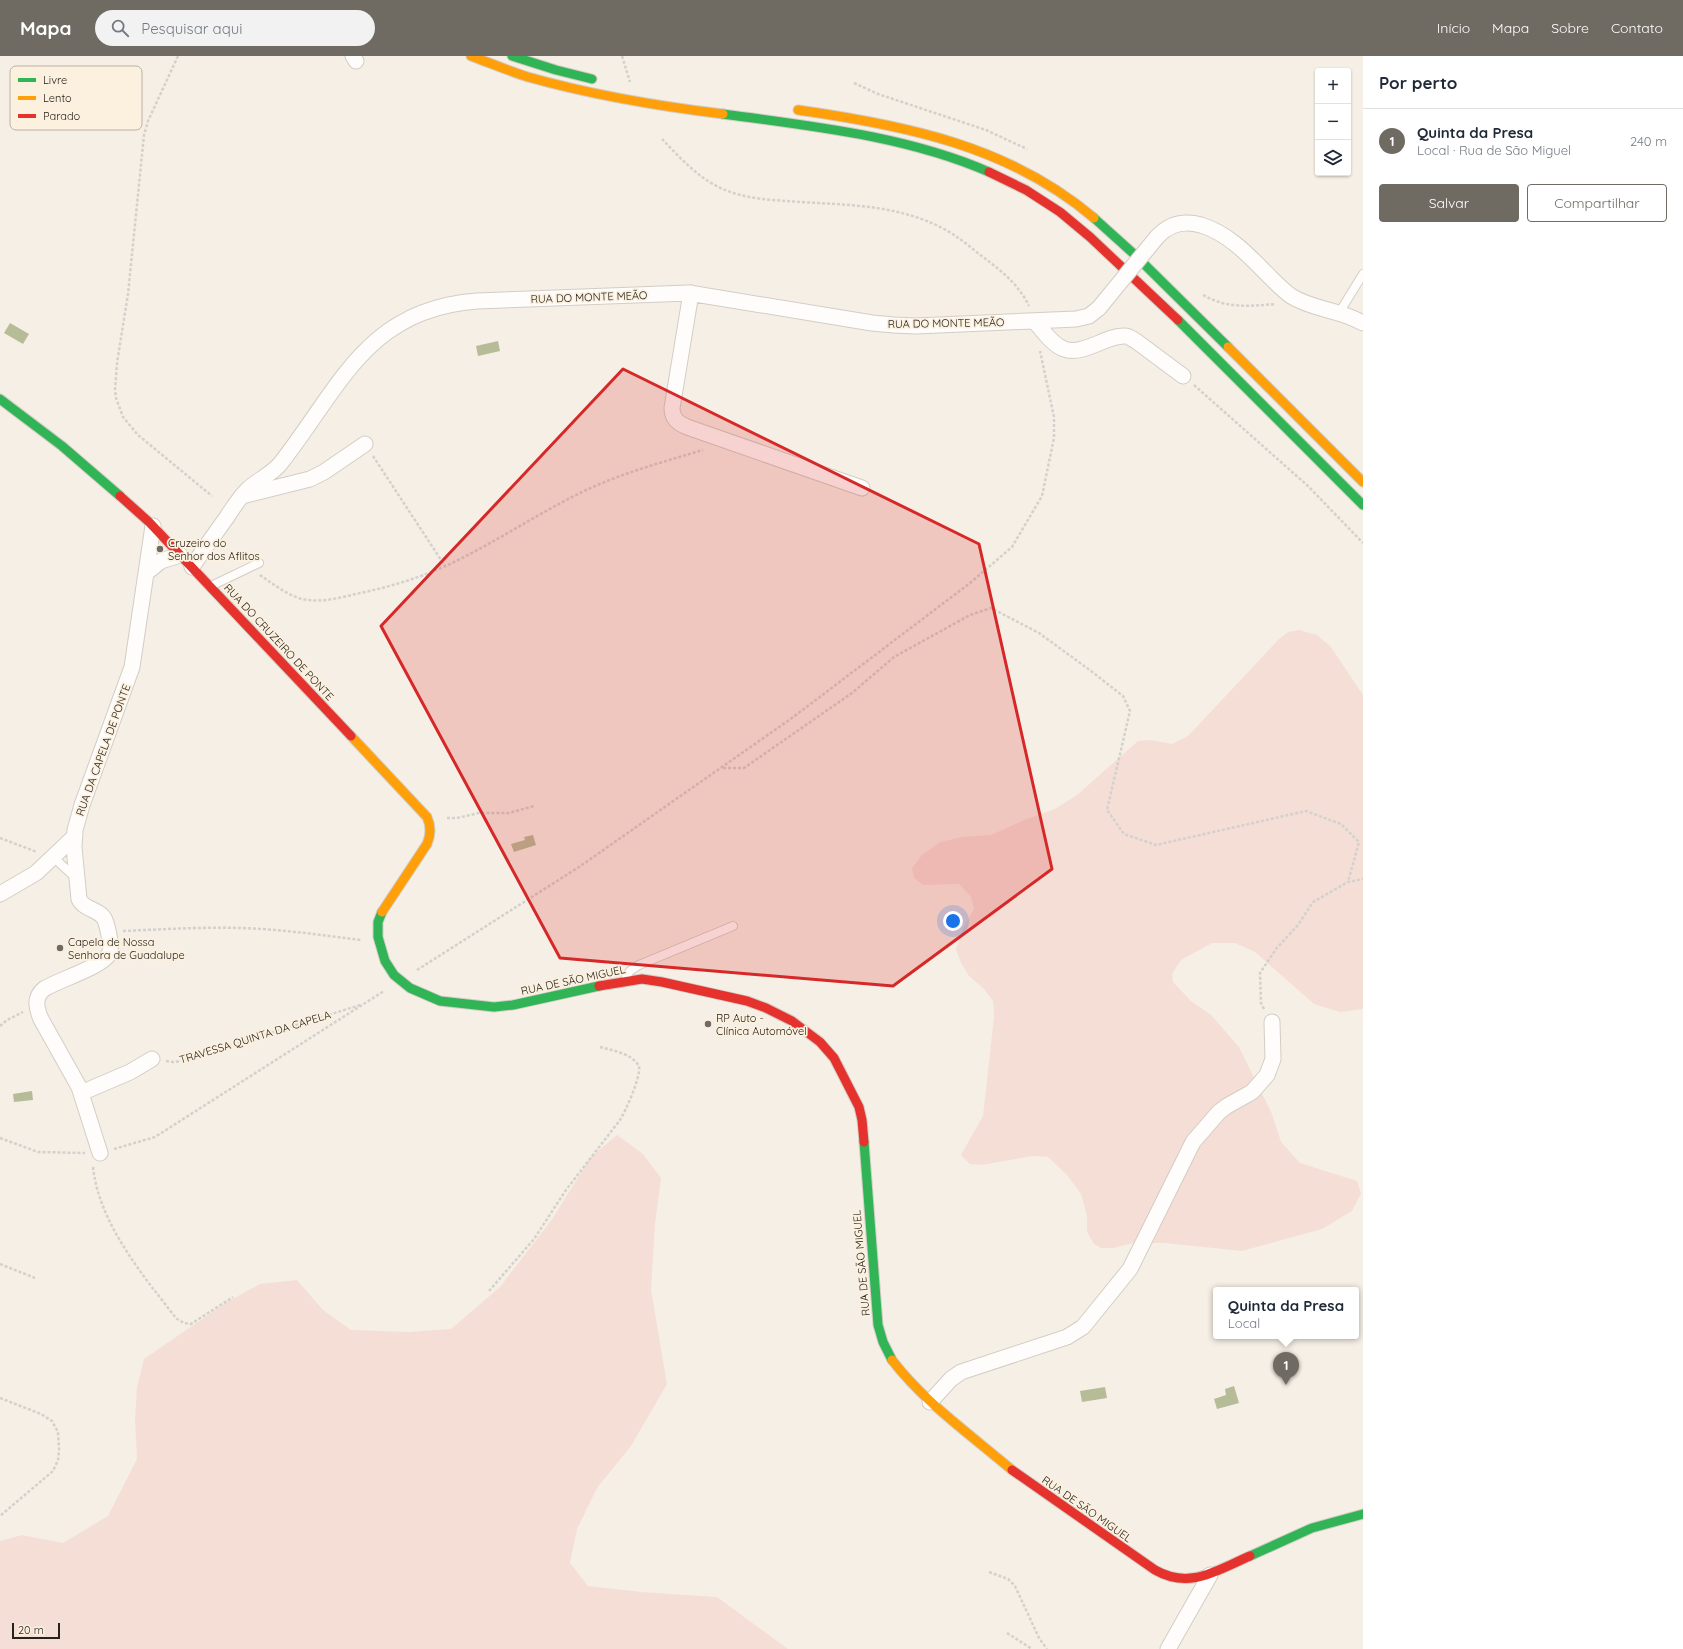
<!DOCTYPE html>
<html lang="pt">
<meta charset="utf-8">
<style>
body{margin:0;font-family:Quicksand,sans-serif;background:#f2f2f3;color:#1f2937}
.controls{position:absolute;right:12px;top:12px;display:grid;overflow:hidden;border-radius:4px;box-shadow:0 1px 3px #0004}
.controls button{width:36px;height:36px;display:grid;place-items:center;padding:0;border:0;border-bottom:1px solid #e0e1e3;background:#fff;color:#1f2937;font:20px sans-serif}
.scale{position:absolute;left:12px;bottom:10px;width:48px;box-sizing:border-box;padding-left:4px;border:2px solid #26221c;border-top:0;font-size:11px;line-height:14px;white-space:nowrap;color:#26221c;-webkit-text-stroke:3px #fcf0df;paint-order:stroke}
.you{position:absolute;left:953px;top:865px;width:14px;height:14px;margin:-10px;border:3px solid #fff;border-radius:50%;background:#1a73e8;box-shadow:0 0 0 6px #1a73e833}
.badge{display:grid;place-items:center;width:26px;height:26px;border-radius:50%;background:#6f6a62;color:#fff;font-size:13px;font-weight:700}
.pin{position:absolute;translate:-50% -33px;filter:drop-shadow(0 1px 2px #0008)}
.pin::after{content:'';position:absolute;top:21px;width:14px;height:12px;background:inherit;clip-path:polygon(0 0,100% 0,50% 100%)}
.popup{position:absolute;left:1213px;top:1231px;width:146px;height:52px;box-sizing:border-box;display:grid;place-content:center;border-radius:4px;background:#fff;filter:drop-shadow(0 1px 3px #0005);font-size:13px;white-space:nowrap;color:#747a83}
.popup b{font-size:15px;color:#1f2937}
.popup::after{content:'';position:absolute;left:50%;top:100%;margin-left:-8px;border:8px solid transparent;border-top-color:#fff}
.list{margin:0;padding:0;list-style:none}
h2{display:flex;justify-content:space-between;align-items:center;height:52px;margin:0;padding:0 16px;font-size:17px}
h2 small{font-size:13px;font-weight:400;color:#747a83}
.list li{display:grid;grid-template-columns:26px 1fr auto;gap:12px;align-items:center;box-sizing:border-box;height:64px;padding:0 16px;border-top:1px solid #e0e1e3}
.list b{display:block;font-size:15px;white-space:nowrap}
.list p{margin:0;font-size:13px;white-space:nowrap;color:#747a83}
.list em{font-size:13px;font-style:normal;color:#747a83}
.actions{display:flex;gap:8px;padding:12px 16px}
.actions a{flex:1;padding:9px 0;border:1px solid #6f6a62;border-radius:4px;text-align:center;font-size:14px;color:#6f6a62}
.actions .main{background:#6f6a62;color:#fff}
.icon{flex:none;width:22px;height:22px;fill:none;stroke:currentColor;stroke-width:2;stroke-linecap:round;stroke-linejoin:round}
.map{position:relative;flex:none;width:1363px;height:1593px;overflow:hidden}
header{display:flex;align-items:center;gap:24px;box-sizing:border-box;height:56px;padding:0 20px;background:#6f6a62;color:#fff}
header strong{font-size:19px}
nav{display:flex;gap:22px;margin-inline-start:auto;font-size:14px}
.search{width:280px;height:36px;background:#f2f2f3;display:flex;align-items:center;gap:10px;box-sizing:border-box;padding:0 14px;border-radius:22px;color:#747a83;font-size:15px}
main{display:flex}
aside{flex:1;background:#fff}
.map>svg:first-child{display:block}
.green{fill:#f5ded6}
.water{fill:#b6bc98}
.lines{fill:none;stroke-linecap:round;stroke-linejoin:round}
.lane-casing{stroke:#d2cdc6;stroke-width:10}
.street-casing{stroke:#d2cdc6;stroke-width:17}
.fast-casing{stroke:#d2cdc6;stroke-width:11}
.slow-casing{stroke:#d2cdc6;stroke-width:11}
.jam-casing{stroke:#d2cdc6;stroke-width:11}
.path{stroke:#d3d1cd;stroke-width:2.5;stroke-dasharray:3 2;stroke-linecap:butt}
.lane{stroke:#fefdfb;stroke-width:8}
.street{stroke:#fefdfb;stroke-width:15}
.fast{stroke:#30b455;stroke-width:9}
.slow{stroke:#ff9f0a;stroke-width:9}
.jam{stroke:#e5322d;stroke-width:9}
.street-bridge-casing{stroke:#d2cdc6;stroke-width:17;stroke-linecap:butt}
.street-bridge{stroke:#fefdfb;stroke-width:15}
.marked{fill:#d62828;fill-opacity:0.2;stroke:#d62828;stroke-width:3;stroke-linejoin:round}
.poi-dot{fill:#6f6a62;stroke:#fcf0df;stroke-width:1.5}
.labels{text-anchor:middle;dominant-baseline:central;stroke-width:3.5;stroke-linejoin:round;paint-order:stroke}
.street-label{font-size:11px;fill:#26221c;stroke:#fcf0df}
.poi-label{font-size:11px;fill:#26221c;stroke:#fcf0df;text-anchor:start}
.key{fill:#fcf0df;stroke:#bcb2a4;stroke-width:1}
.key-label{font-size:11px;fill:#26221c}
</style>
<header>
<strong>Mapa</strong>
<div class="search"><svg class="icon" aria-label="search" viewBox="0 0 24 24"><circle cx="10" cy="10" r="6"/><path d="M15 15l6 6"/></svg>Pesquisar aqui</div>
<nav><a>Início</a><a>Mapa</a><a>Sobre</a><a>Contato</a></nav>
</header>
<main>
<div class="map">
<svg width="1363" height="1593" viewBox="0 0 1363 1593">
<rect width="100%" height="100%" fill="#f6efe5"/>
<path class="green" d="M1299,574L1317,579L1331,591L1363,639V953L1340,956L1314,948L1255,896L1235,887H1212L1181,904L1172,918L1173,926L1191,945L1211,959L1239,991L1272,1058L1281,1086L1300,1107L1357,1125L1361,1137L1352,1155L1322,1173L1242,1195L1165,1187H1133L1114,1192H1101L1094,1188L1087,1176V1160L1081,1138L1067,1119L1048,1101L1032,1100L982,1109L970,1108L961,1099L983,1060L994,961L993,945L984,933L969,920L961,907L956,893L963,873L974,853L971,841L959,828L923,829L914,822L912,812L922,799L940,786L962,781L991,779L1024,764L1055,753L1077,739L1138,685L1151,684L1172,688L1188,680L1278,584L1288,576Z
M617,1079L643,1098L661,1122L655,1168L651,1234L667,1328L631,1390L597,1432L577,1473L570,1507L588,1530L641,1536L717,1541L788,1593H0V1485L22,1479L63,1487L108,1460L137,1403L135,1364L137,1331L144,1303L227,1246L260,1228L297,1224L323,1254L351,1274L409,1276L451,1273L500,1231L553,1162L590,1102Z"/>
<path class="water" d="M10,267L29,278L23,288L4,277Z
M498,285L500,295L478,300L476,290Z
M533,779L536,789L514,796L511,788L525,784L524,781Z
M32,1035L33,1044L14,1046L13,1038Z
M1234,1330L1239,1347L1217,1353L1214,1343L1226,1339L1225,1333Z
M1105,1331L1107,1342L1082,1346L1080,1335Z"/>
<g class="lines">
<g class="lane-casing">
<path id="lane" d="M1339,257L1363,218
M211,530L259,507
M53,801L76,822
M626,920L630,915L639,909L733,870"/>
</g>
<g class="street-casing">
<path id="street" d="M353,0L356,5
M1157,181C1169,168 1183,164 1201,169C1230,178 1250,201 1271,222C1277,228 1284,235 1291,240C1305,249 1322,252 1338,257C1346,259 1355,263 1363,267
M691,237L672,352C672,363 678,367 687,371L862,432
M1034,265C1043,274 1051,288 1064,293C1084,300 1106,279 1125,280C1129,280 1132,283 1136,285L1183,320
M242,440L310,423L324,416L365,388
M192,511C203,494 215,478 227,461C233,452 239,442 247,434C257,424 271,419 280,408C340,332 366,253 477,245L689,237L872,267L894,269L916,270L1076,263L1089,260L1099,252
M146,517L161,505L180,499
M0,838L36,817L75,780
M81,1037L130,1016L152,1003
M100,1097L79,1031L41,963C36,952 34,941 44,933C58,924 102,911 109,898C112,892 110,885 109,879C108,874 107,869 105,864C100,853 84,854 79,843L74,791L75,774L82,749L132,611L153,470
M930,1346L951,1323L961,1316L1067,1281L1083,1271L1130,1213L1193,1086L1219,1056L1227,1050L1252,1036L1267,1019L1273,1003L1272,966
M1168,1593L1210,1519"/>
</g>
<g class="fast-casing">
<path id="fast" d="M512,0L556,14L592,23
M723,58C811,70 907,80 989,116
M1094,162L1134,198L1228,291
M1178,264L1363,449
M0,343L62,390L120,440
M382,856L378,866V881L385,905L394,919L410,932L440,945L494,951L513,949L599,930
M864,1086L878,1269L883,1286L892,1304
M1250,1500L1312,1472L1363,1458"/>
</g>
<g class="slow-casing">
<path id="slow" d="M471,0C490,7 509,15 528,21C592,39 657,50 723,58
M798,54C904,69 1010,90 1094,162
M1228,291L1363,426
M351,680L427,761C431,770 431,779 427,788L382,856
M892,1304C925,1347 971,1379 1012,1414"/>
</g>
<g class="jam-casing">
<path id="jam" d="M989,116L1026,134L1060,156L1090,181L1178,264
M120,440L149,466L351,680
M599,930L642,923L662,926L747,945L766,952L792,965L820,986L834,1002L859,1051L862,1064L864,1086
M1012,1414L1155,1514C1190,1534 1217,1514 1250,1500"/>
</g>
<path class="path" d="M178,0L148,65L144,79L128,238L117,307L115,334L116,342L123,361L138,379L212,440
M622,0L630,26
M854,27L878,38L986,74L1027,93
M662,83C681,103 702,126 728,135C751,144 776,144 800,146C850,149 899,149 944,173C957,180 968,189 979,198C999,213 1018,227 1029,250
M1203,239C1228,253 1249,250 1276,248
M1194,329L1308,430L1363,487
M373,400L445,510
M260,519C273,528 287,539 302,543C320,547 339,542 356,538C394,530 430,519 464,501C505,480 543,455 584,435C622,417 663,406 703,394
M723,712H744L852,637L894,601L970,559L991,552L1039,577L1091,615L1123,640L1130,655L1107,754L1124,778L1156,789L1306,755L1341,768L1359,786L1348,826
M447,762H457L479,757H509L534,750
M0,782L37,796
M123,875C169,873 215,870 261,873C295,875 328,880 361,884
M417,914L579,811L792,662L970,527L1012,491L1042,440L1054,382V361L1040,295
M1264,953L1261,947L1260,917L1276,893L1298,869L1313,846L1348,826L1363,823
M0,970L7,964L23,956
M166,1005L173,1006L182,1005L360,949
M0,1082L38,1096L85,1097
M114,1093L155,1081L384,935
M93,1111C98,1157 127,1198 154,1234C162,1243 169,1254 177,1263L184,1267L191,1268L233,1241
M0,1208L35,1222
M489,1235L534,1183L566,1134L620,1064C626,1054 641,1021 639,1010C631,997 614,995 600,991
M0,1342L41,1358L52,1365L58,1376L59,1394L58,1404L53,1415L0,1460
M989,1516L1008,1523L1015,1530L1039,1582L1047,1593
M1007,1577L1032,1593"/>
<use href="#lane" class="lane"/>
<use href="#street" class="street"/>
<use href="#fast" class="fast"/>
<use href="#slow" class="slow"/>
<use href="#jam" class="jam"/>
<g class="street-bridge-casing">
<path id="street-bridge" d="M1099,252L1157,181"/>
</g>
<use href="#street-bridge" class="street-bridge"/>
</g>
<path class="marked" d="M623,313L979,488L1052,813L893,930L560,902L381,570Z"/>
<g class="poi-dot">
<circle cx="160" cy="493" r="4"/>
<circle cx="60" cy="892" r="4"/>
<circle cx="708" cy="968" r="4"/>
</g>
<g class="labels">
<g class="street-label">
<text transform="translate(589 241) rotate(-2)">RUA DO MONTE MEÃO</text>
<text transform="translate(946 267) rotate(-1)">RUA DO MONTE MEÃO</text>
<text transform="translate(279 586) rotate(47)">RUA DO CRUZEIRO DE PONTE</text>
<text transform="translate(103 694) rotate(-70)">RUA DA CAPELA DE PONTE</text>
<text transform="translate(573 924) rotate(-12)">RUA DE SÃO MIGUEL</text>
<text transform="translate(255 981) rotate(-17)">TRAVESSA QUINTA DA CAPELA</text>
<text transform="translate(861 1207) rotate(-95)">RUA DE SÃO MIGUEL</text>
<text transform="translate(1087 1453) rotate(35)">RUA DE SÃO MIGUEL</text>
</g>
<g class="poi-label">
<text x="168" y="487">Cruzeiro do<tspan x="168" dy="13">Senhor dos Aflitos</tspan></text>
<text x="68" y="886">Capela de Nossa<tspan x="68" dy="13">Senhora de Guadalupe</tspan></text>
<text x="716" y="962">RP Auto -<tspan x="716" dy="13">Clínica Automóvel</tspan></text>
</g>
</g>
<rect x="10" y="10" width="132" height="64" rx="6" class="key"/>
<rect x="18" y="22" width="18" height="4" fill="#30b455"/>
<rect x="18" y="40" width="18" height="4" fill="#ff9f0a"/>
<rect x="18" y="58" width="18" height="4" fill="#e5322d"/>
<g class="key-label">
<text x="43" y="28">Livre</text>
<text x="43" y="46">Lento</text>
<text x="43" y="64">Parado</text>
</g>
</svg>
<div class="controls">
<button>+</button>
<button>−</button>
<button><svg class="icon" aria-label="layers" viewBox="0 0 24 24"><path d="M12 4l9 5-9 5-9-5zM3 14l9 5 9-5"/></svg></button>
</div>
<div class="scale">20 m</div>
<div class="you"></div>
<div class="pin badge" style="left:1286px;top:1329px">1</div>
<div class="popup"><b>Quinta da Presa</b>Local</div>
</div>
<aside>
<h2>Por perto<small></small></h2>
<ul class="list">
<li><span class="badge">1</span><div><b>Quinta da Presa</b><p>Local · Rua de São Miguel</p></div><em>240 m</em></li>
</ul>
<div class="actions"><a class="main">Salvar</a><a>Compartilhar</a></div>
</aside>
</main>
